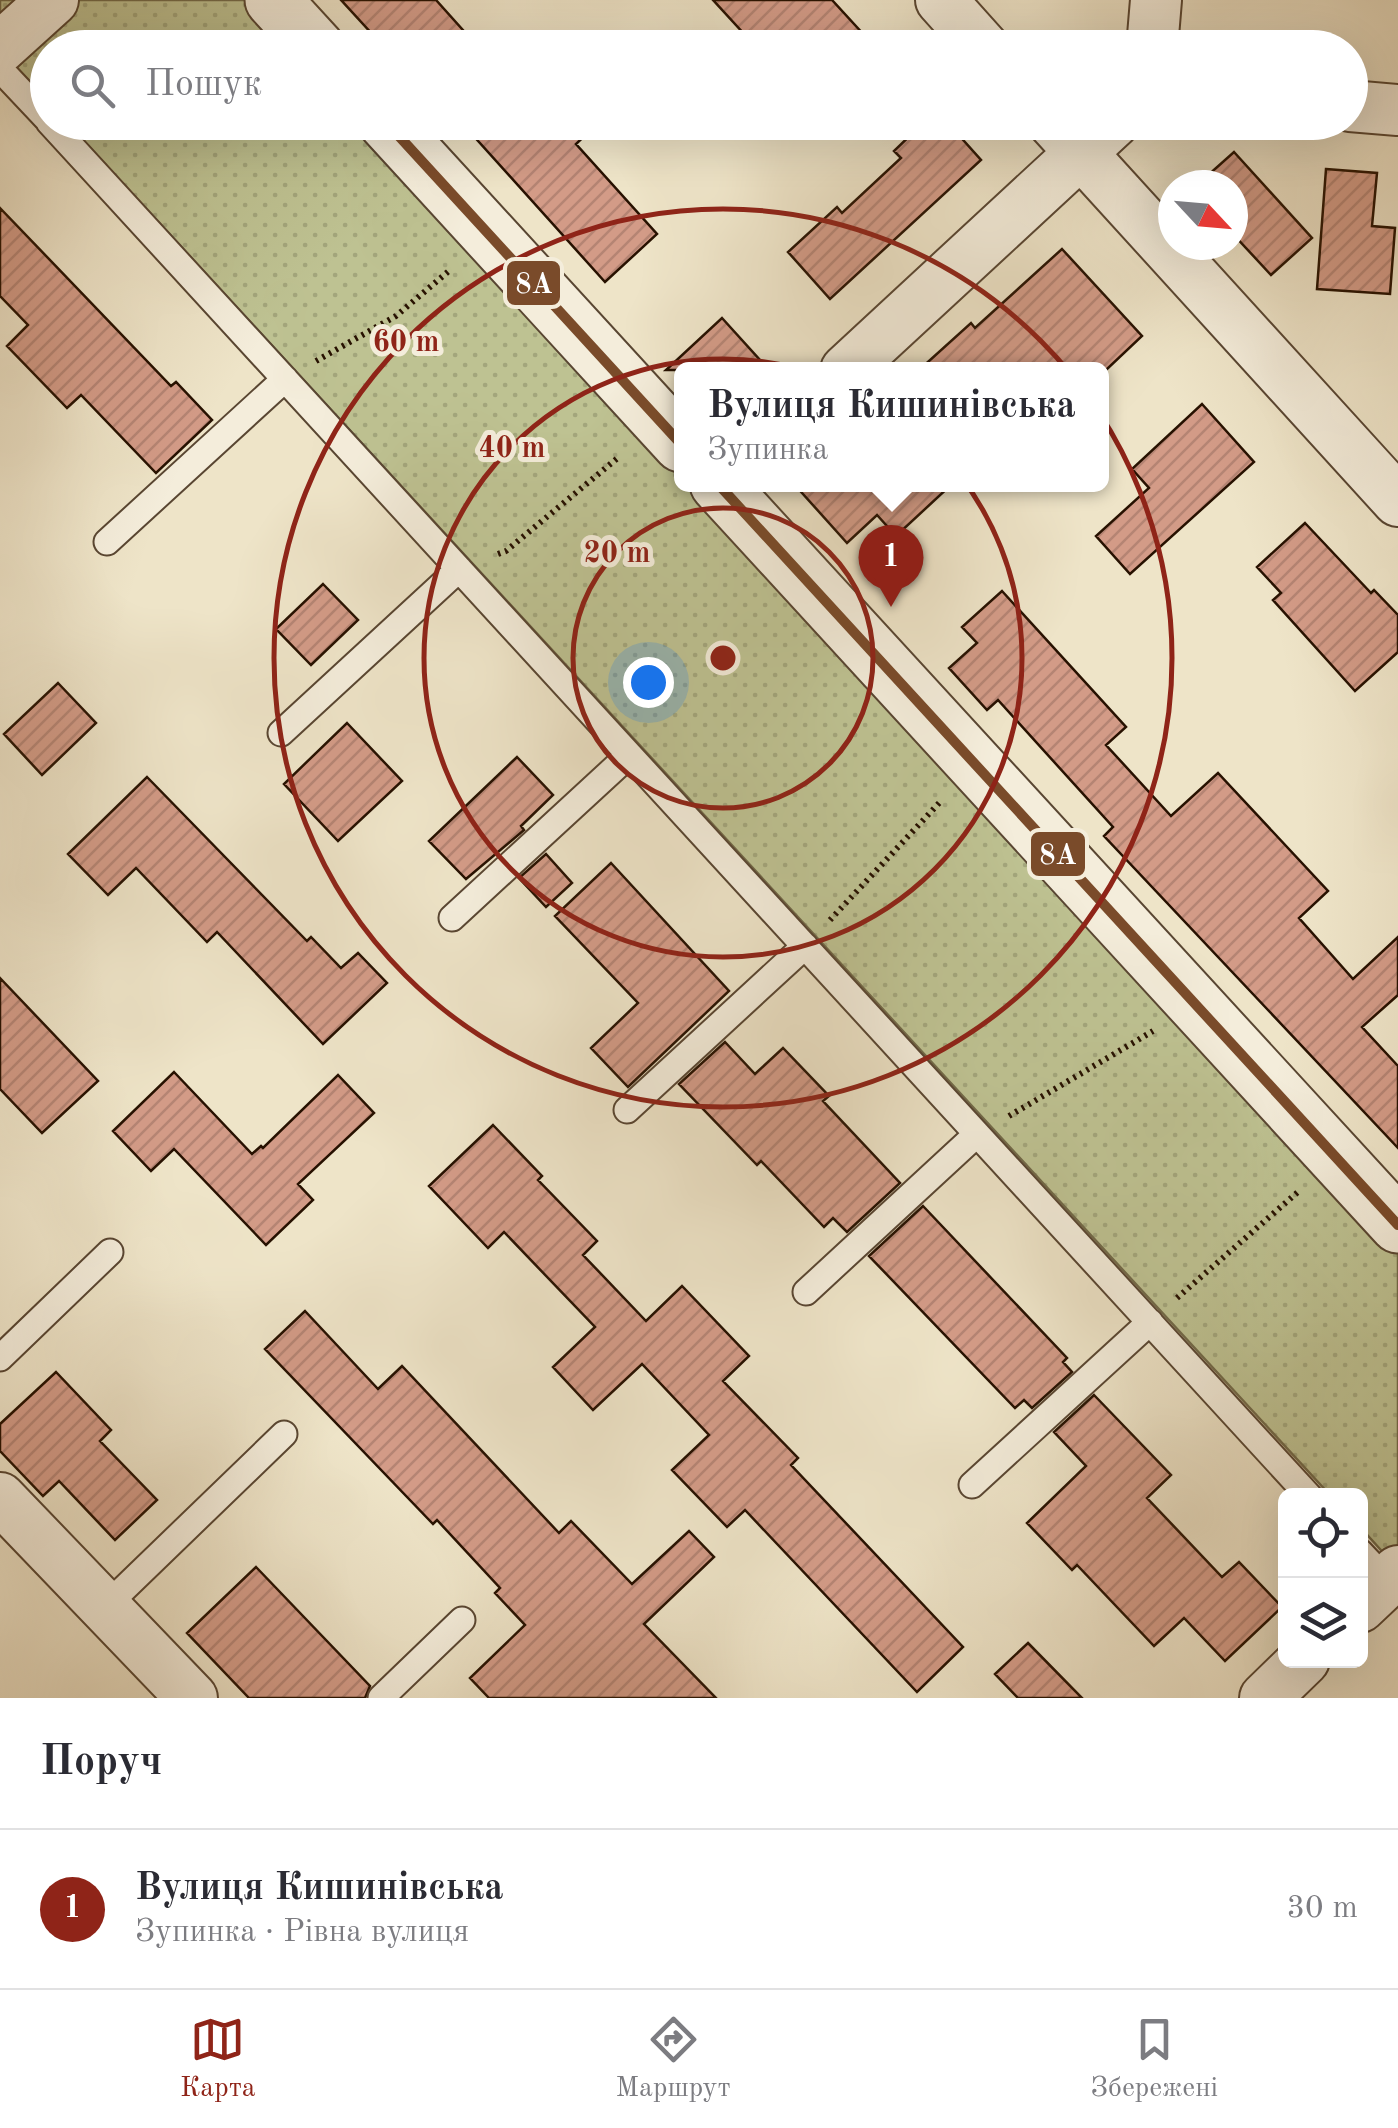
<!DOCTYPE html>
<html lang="uk">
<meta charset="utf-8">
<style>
body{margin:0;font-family:"Old Standard TT",serif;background:#f2f2f3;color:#2b2b33}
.controls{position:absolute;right:30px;bottom:30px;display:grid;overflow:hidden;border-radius:15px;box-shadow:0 10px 40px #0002}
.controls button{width:90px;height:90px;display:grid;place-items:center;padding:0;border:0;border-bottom:2px solid #e1e1e2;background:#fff;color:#2b2b33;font:50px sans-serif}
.compass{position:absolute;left:1158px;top:170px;width:90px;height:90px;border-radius:50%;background:#fff;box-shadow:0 10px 40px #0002;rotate:116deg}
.you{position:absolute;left:648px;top:682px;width:35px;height:35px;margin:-25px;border:8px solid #fff;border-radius:50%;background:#1a73e8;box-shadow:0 0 0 15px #1a73e833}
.badge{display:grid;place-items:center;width:65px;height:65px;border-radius:50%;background:#8f2418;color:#fff;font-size:32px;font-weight:700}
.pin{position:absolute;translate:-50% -82px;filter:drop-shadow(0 2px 5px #0008)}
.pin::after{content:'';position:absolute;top:52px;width:35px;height:30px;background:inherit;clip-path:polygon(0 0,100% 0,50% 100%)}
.popup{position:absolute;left:674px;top:362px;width:435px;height:130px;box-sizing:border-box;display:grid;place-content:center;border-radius:15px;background:#fff;filter:drop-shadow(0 2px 8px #0005);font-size:32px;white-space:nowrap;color:#7c7c81}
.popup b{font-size:38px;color:#2b2b33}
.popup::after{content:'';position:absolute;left:50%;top:100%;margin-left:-20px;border:20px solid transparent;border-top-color:#fff}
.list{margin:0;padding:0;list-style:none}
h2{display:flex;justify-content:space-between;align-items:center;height:130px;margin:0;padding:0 40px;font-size:42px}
h2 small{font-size:32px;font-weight:400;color:#7c7c81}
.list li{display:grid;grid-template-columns:65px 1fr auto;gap:30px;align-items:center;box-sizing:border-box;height:160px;padding:0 40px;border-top:2px solid #e1e1e2}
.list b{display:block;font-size:38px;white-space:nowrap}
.list p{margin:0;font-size:32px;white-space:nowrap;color:#7c7c81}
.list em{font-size:32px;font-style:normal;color:#7c7c81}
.icon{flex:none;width:55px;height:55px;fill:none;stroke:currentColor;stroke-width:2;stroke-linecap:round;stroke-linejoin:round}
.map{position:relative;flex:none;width:1398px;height:1698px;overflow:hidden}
.search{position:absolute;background:#fff;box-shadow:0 10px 40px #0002;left:30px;right:30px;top:30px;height:110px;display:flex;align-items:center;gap:25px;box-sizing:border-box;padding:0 35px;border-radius:55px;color:#7c7c81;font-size:38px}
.sheet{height:290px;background:#fff}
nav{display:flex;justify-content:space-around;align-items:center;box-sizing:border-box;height:140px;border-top:2px solid #e1e1e2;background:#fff;font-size:28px;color:#7c7c81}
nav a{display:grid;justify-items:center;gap:5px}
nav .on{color:#8f2418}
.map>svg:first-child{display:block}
.grass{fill:url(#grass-dots);stroke:#726a49;stroke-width:2.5}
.building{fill:url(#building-hatch);stroke:#271100;stroke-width:2.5}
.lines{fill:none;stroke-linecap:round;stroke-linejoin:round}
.service-casing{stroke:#594632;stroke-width:29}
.minor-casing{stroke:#594632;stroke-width:54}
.tertiary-casing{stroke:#594632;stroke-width:59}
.path{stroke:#271100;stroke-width:6;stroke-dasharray:2.5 5;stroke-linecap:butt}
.service{stroke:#f4eddb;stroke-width:25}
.minor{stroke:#f4eddb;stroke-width:50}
.tertiary{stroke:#f4eddb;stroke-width:55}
.bus-1-casing{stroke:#f4eddb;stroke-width:18}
.bus-1{stroke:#7a4b2a;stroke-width:10}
.ring{fill:none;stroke:#8f2418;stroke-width:5}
.centre{fill:#8f2418;stroke:#f4eddb;stroke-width:5}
.ring-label{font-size:30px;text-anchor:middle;font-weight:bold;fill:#8f2418;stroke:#f4eddb;stroke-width:10;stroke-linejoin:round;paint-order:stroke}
.line-badge{stroke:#f4eddb;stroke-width:4}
.badge-label{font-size:28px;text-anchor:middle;font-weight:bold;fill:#fff}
</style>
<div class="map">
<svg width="1398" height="1698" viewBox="0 0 1398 1698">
<defs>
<pattern id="grass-dots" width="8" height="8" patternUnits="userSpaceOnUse" patternTransform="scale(2.5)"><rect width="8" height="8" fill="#bec292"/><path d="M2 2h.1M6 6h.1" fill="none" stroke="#a3a67c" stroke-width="1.8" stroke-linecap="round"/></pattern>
<pattern id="building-hatch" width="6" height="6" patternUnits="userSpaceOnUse" patternTransform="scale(2.5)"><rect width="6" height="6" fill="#d39b87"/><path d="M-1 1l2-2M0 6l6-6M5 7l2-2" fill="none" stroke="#b58473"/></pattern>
</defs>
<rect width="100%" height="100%" fill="#eee4c8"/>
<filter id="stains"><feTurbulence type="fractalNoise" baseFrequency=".002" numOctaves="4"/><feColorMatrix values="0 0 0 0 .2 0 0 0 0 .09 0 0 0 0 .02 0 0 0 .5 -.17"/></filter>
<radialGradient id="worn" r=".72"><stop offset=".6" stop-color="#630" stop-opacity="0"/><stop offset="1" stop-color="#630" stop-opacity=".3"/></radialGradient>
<path class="grass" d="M0,0H260L303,47L48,48L47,101L0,49Z
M67,123H372L681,459V484L704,485L1398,1241V1569L1361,1528L1360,1496L1330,1495Z"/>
<path class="building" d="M341,0H436L479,48H385Z
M713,0H832L876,48H757Z
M461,122H599L576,144L657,234L605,282Z
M924,122H947L981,160L830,299L788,252L837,207L842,213L901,158L894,151Z
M1234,152L1312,238L1271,275L1233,234V185H1197Z
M1326,169L1377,173L1372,226L1395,228L1390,294L1317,289Z
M0,208L171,386L176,382L212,420L156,473L81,395L67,408L7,346L28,325L0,296Z
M1062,249L1142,336L1106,370H919L971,323L975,328Z
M722,318L769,370H666Z
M1202,404L1254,462L1130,574L1096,536L1149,488L1132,469Z
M794,484H952L896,536L877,515L847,543Z
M1305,523L1371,593L1374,590L1398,615V652L1355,691L1273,600L1281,593L1257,567Z
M323,584L358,620L311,665L276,629Z
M1002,591L1126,727L1106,745L1171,816L1218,773L1328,891L1299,918L1353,979L1398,937V995L1362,1027L1398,1066V1148L1104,836L1113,827L998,700L987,710L949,668L977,643L962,627Z
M58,683L96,723L42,775L4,734Z
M347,723L402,781L338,841L284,784Z
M517,757L553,795L521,826L524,830L466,879L429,841Z
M147,777L307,941L311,937L341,968L358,953L387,983L323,1044L217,932L207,942L136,868L108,895L68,854Z
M546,854L572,883L546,907L519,878Z
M611,863L729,991L628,1087L591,1048L638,1003L555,916Z
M0,978L98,1081L42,1133L0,1089Z
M725,1042L755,1074L783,1048L829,1096L823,1101L900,1183L847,1232L833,1218L824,1227L761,1161L757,1165L679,1084Z
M174,1072L252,1154L261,1146L263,1148L338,1075L374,1113L298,1184L313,1200L266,1245L174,1149L151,1171L113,1131Z
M493,1125L542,1176L538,1180L597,1241L583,1255L646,1321L682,1286L749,1356L723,1381L798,1458L791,1465L963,1647L917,1692L745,1510L727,1527L672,1470L709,1435L642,1364L593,1410L553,1367L595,1327L504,1232L488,1248L429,1186Z
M923,1206L1067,1358L1063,1362L1072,1372L1032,1408L1024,1400L1015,1408L869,1256Z
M305,1311L378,1389L402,1366L559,1533L571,1521L632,1584L689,1531L714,1557L644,1624L716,1698H489L470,1678L525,1625L495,1593L500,1588L437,1520L433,1524L265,1349Z
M56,1372L111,1430L100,1441L157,1500L115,1540L59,1481L43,1496L0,1451V1424Z
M1094,1395L1171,1475L1147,1498L1222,1577L1239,1562L1282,1607L1225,1661L1184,1618L1154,1646L1077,1565L1072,1570L1027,1523L1086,1466L1054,1432Z
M256,1567L370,1686L365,1698H249L187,1633Z
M1028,1643L1082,1698H1018L995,1674Z"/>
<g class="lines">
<g class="service-casing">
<path id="service" d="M0,69L48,120
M49,122L1309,1496
M107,542L285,379
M281,733L459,569
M452,918L629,755
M627,1110L805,946
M806,1292L977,1134
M0,1358L110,1252
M972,1485L1150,1322
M1360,1552L1391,1585
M105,1607L284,1434
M381,1698L462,1620"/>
</g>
<g class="minor-casing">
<path id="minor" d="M941,0L984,48
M0,48L53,0
M1152,48L1156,0
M1350,106L1398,110
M1053,122L1398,501
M846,370L1114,122
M0,1498L192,1698
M1360,1607L1398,1571
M1265,1698L1304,1660"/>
</g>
<g class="tertiary-casing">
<path id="tertiary" d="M273,0L317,48
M386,122L681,444
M718,484L1398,1225"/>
</g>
<path class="path" d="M316,361L396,316L450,270
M498,554L506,551L620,456
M830,920L941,801
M1009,1116L1153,1031
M1177,1298L1299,1191"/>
<use href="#service" class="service"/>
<use href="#minor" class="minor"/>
<use href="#tertiary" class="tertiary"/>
<g class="bus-1-casing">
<path id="bus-1" d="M386,122L681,444
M718,484L1398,1225"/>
</g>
<use href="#bus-1" class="bus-1"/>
</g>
<g class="ring">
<circle cx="723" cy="658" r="150"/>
<circle cx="723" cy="658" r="299"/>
<circle cx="723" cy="658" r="449"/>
</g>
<circle cx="723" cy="658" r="15" class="centre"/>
<g class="ring-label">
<text x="406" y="351">60 m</text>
<text x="512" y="457">40 m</text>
<text x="617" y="562">20 m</text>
</g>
<g class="line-badge">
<rect x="505" y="259" width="57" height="48" rx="10" fill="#7a4b2a"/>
<rect x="1029" y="830" width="58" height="48" rx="10" fill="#7a4b2a"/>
</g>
<g class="badge-label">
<text x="534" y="293">8А</text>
<text x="1058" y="864">8А</text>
</g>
<rect width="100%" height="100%" filter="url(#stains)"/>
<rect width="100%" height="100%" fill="url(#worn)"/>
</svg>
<div class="controls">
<button><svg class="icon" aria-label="locate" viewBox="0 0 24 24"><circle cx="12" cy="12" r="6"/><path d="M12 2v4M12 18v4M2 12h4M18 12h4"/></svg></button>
<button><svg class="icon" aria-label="layers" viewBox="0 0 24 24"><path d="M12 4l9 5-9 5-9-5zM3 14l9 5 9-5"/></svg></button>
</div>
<svg class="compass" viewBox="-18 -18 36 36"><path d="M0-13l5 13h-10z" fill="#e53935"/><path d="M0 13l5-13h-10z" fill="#7c7c81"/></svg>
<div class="you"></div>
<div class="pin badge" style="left:891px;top:607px">1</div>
<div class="popup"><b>Вулиця Кишинівська</b>Зупинка</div>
<div class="search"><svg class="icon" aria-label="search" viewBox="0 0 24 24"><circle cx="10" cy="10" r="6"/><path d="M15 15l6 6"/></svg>Пошук</div>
</div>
<section class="sheet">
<h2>Поруч<small></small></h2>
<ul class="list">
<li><span class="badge">1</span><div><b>Вулиця Кишинівська</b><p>Зупинка · Рівна вулиця</p></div><em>30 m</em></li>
</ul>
</section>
<nav>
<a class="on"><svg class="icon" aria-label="map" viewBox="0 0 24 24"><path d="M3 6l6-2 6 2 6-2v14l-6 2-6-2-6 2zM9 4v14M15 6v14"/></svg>Карта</a>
<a><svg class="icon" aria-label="directions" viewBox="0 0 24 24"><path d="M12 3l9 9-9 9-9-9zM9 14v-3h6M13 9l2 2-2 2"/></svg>Маршрут</a>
<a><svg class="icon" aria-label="saved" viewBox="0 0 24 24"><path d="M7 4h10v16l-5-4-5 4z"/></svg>Збережені</a>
</nav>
